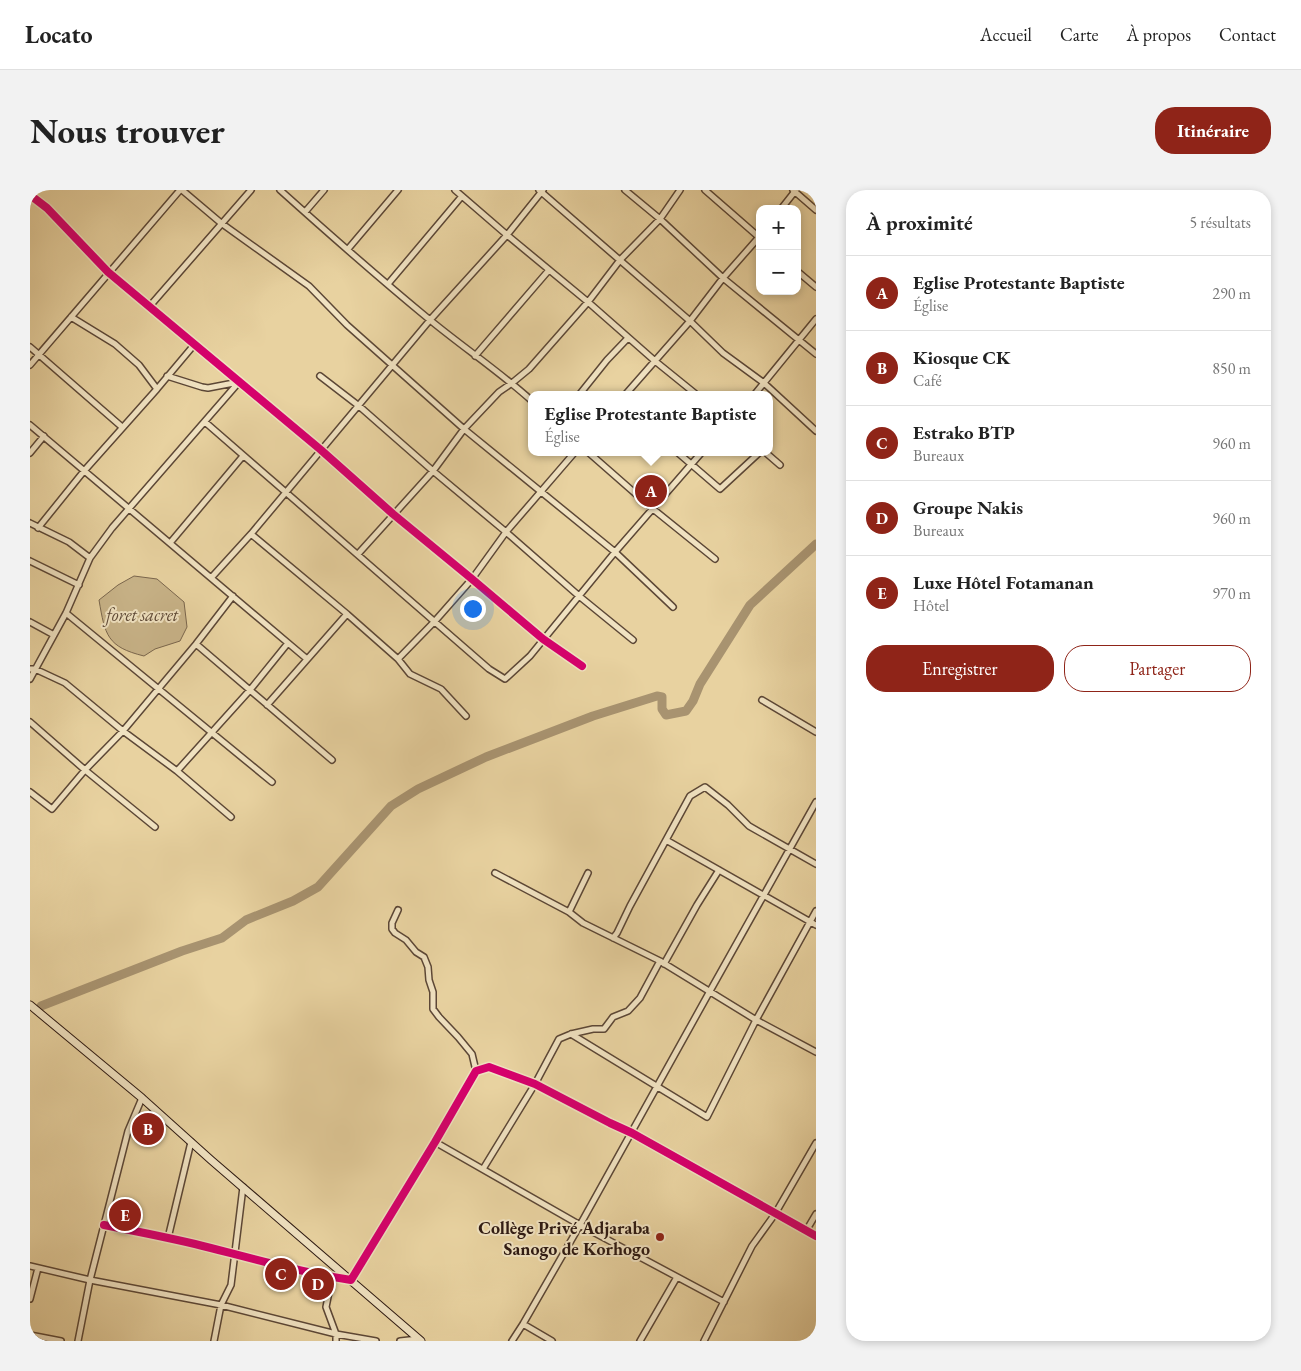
<!DOCTYPE html>
<html lang="fr">
<meta charset="utf-8">
<style>
body{margin:0;font-family:"EB Garamond",serif;background:#f2f2f2;color:#222}
.controls{position:absolute;right:15px;top:15px;display:grid;overflow:hidden;border-radius:10px;box-shadow:0 2px 8px #0003}
.controls button{width:45px;height:45px;display:grid;place-items:center;padding:0;border:0;border-bottom:1px solid #e0e0e0;background:#fff;color:#222;font:25px sans-serif}
.you{position:absolute;left:442px;top:418px;width:18px;height:18px;margin:-12px;border:4px solid #fff;border-radius:50%;background:#1a73e8;box-shadow:0 0 0 8px #1a73e833}
.badge{display:grid;place-items:center;width:32px;height:32px;border-radius:50%;background:#8f2418;color:#fff;font-size:16px;font-weight:700}
.pin{position:absolute;translate:-50% -50%;border:2px solid #fff;box-shadow:0 1px 5px #0006}
.popup{position:absolute;left:498px;top:201px;width:245px;height:65px;box-sizing:border-box;display:grid;place-content:center;border-radius:10px;background:#fff;filter:drop-shadow(0 1px 4px #0005);font-size:16px;white-space:nowrap;color:#767676}
.popup b{font-size:19px;color:#222}
.popup::after{content:'';position:absolute;left:50%;top:100%;margin-left:-10px;border:10px solid transparent;border-top-color:#fff}
.list{margin:0;padding:0;list-style:none}
h2{display:flex;justify-content:space-between;align-items:center;height:65px;margin:0;padding:0 20px;font-size:21px}
h2 small{font-size:16px;font-weight:400;color:#767676}
.list li{display:grid;grid-template-columns:32px 1fr auto;gap:15px;align-items:center;box-sizing:border-box;height:75px;padding:0 20px;border-top:1px solid #e0e0e0}
.list b{display:block;font-size:19px;white-space:nowrap}
.list p{margin:0;font-size:16px;white-space:nowrap;color:#767676}
.list em{font-size:16px;font-style:normal;color:#767676}
.actions{display:flex;gap:10px;padding:15px 20px}
.actions a{flex:1;padding:11px 0;border:1px solid #8f2418;border-radius:20px;text-align:center;font-size:18px;color:#8f2418}
.actions .main{background:#8f2418;color:#fff}
.map{position:relative;flex:none;width:786px;height:1151px;overflow:hidden;border-radius:20px}
header{display:flex;align-items:center;gap:30px;box-sizing:border-box;height:70px;padding:0 25px;background:#fff;border-bottom:1px solid #e0e0e0}
header strong{font-size:24px}
nav{display:flex;gap:28px;margin-inline-start:auto;font-size:18px}
.intro{display:flex;align-items:center;justify-content:space-between;box-sizing:border-box;height:120px;padding:0 30px}
h1{margin:0;font-size:35px}
.button{padding:12px 22px;border-radius:20px;background:#8f2418;color:#fff;font-size:18px;font-weight:700}
main{display:flex;gap:30px;padding:0 30px}
aside{flex:1;background:#fff;border-radius:20px;box-shadow:0 2px 8px #0003}
.map>svg:first-child{display:block}
.green{fill:#c8b388;stroke:#7a664d}
.lines{fill:none;stroke-linecap:round;stroke-linejoin:round}
.river{stroke:#a89370;stroke-width:9}
.minor-casing{stroke:#5c4736;stroke-width:8}
.secondary-casing{stroke:#2d1912;stroke-width:9}
.minor{stroke:#f0e2c1;stroke-width:5}
.secondary{stroke:#f0e2c1;stroke-width:7}
.cycleway-casing{stroke:#f0e2c1;stroke-width:11}
.cycleway{stroke:#d6006c;stroke-width:8}
.poi-dot{fill:#8f2418;stroke:#f0e2c1;stroke-width:2}
.labels{text-anchor:middle;dominant-baseline:central;stroke-width:4;stroke-linejoin:round;paint-order:stroke}
.park-label{font-size:18px;font-style:italic;fill:#5c4735;stroke:#f0e2c1}
.poi-label{font-size:18px;font-weight:bold;fill:#2d1912;stroke:#f0e2c1;text-anchor:end}
</style>
<header>
<strong>Locato</strong>
<nav><a>Accueil</a><a>Carte</a><a>À propos</a><a>Contact</a></nav>
</header>
<div class="intro"><h1>Nous trouver</h1><a class="button">Itinéraire</a></div>
<main>
<div class="map">
<svg width="786" height="1151" viewBox="0 0 786 1151">
<rect width="100%" height="100%" fill="#e8d2a0"/>
<filter id="stains"><feTurbulence type="fractalNoise" baseFrequency=".004" numOctaves="4"/><feColorMatrix values="0 0 0 0 .2 0 0 0 0 .09 0 0 0 0 .02 0 0 0 .5 -.17"/></filter>
<radialGradient id="worn" r=".72"><stop offset=".6" stop-color="#630" stop-opacity="0"/><stop offset="1" stop-color="#630" stop-opacity=".3"/></radialGradient>
<path class="green" d="M104,386L127,389L154,412L157,437L150,451L125,459L114,466C77,457 75,445 69,410L88,395Z"/>
<g class="lines">
<path class="river" d="M11,816L152,761L192,748L216,730L263,711L288,697L361,616L388,599L456,567L563,526L627,506L632,507V519L636,525L656,521L663,511L670,494L720,415L786,354"/>
<g class="minor-casing">
<path id="minor" d="M152,0L191,33L279,96L317,135L434,239L585,362L643,417
M250,0C299,44 349,88 400,130C434,158 470,182 502,211
M425,0L477,45L558,112L625,171L667,205
M509,0L660,131L693,163L734,193L786,241
M595,0L630,29L693,88L786,164
M675,0L730,48
M763,0L786,20
M0,1L1,0
M0,5L17,18L78,82L291,260L363,324L442,389L513,449L552,476
M751,19L766,0
M275,22L294,0
M318,59L368,0
M767,81L786,97
M358,94L432,6
M119,117L221,0
M41,127L85,154L109,175L127,199
M0,157L92,237
M445,166L519,80
M0,175L150,0
M137,186L172,197L178,198L209,192
M290,186L329,216L403,281L476,342L549,406L603,450
M549,205L577,170L598,148
M595,205L660,131L693,88L730,46
M724,205L786,129
M175,232L459,479L475,489L500,466L585,362L672,262
M0,235L277,469
M558,262L623,319L685,369
M647,262L690,299L730,262
M735,262L750,275
M0,263L14,246
M0,333L39,352L60,368
M8,338L54,281L127,199L164,155
M221,344L317,424L368,469L380,484L411,499L436,526
M140,353L213,266
M328,364L403,281L434,239L469,202L482,193L499,179L558,112L590,70L630,29L650,0
M0,371L49,395
M181,388L221,344L400,130L477,45L513,0
M36,423L242,592
M0,432L24,445
M166,454L302,570
M368,469L405,431L442,389L476,342L545,262
M0,479H5L35,493L93,541L147,581L201,627
M0,489L36,423L60,368L82,338L209,192
M732,510L786,542
M237,515L317,424
M0,532L55,580L125,637
M147,581L220,500L258,453
M0,602L22,619L55,580L93,541L166,454L203,406
M636,650L786,735
M465,683L539,722L553,733L630,771L726,830L786,862
M368,720L362,733V739L365,743L376,750L386,762L394,767L398,777L399,790L403,802V819L409,827L428,847L442,864L446,881
M539,722L558,683
M583,748L587,743L600,716L660,606L675,597L698,615L719,636L786,674
M634,774L667,715L689,680
M541,844L677,927L726,830L786,721
M405,952L550,1035L694,1112
M453,979L505,894L529,849L541,844L563,839H574L583,827L598,821L610,808L630,771
M74,1035C105,1041 135,1047 165,1054C217,1067 268,1082 321,1090L405,952L446,881L459,877L505,894L580,933L602,943L786,1046
M776,1041L786,1024
M138,1048L161,952
M0,1076L60,1090L191,1115L306,1144L346,1151
M302,1087L296,1117L306,1144V1151
M0,1109L8,1078
M493,1134L522,1151
M0,1145L31,1151
M48,1151L60,1090L98,941L112,908
M184,1151L191,1115L201,1095L213,997
M370,1151L388,1149
M482,1151L493,1134L550,1035L680,801L786,612
M610,1151L647,1087
M674,1151L722,1056L745,1024L786,953"/>
</g>
<g class="secondary-casing">
<path id="secondary" d="M0,815L112,908L181,970L391,1151"/>
</g>
<use href="#minor" class="minor"/>
<use href="#secondary" class="secondary"/>
<g class="cycleway-casing">
<path id="cycleway" d="M0,5L17,18L78,82L291,260L363,324L442,389L513,449L552,476
M74,1035C105,1041 135,1047 165,1054C217,1067 268,1082 321,1090L405,952L446,881L459,877L505,894L580,933L602,943L786,1046"/>
</g>
<use href="#cycleway" class="cycleway"/>
</g>
<circle class="poi-dot" cx="630" cy="1047" r="5"/>
<g class="labels">
<g class="park-label">
<text x="112" y="424">foret sacret</text>
</g>
<g class="poi-label">
<text x="620" y="1037">Collège Privé Adjaraba<tspan x="620" dy="21">Sanogo de Korhogo</tspan></text>
</g>
</g>
<rect width="100%" height="100%" filter="url(#stains)"/>
<rect width="100%" height="100%" fill="url(#worn)"/>
</svg>
<div class="controls">
<button>+</button>
<button>−</button>
</div>
<div class="you"></div>
<div class="pin badge" style="left:621px;top:301px">A</div>
<div class="popup"><b>Eglise Protestante Baptiste</b>Église</div>
<div class="pin badge" style="left:118px;top:939px">B</div>
<div class="pin badge" style="left:251px;top:1084px">C</div>
<div class="pin badge" style="left:288px;top:1094px">D</div>
<div class="pin badge" style="left:95px;top:1025px">E</div>
</div>
<aside>
<h2>À proximité<small>5 résultats</small></h2>
<ul class="list">
<li><span class="badge">A</span><div><b>Eglise Protestante Baptiste</b><p>Église</p></div><em>290 m</em></li>
<li><span class="badge">B</span><div><b>Kiosque CK</b><p>Café</p></div><em>850 m</em></li>
<li><span class="badge">C</span><div><b>Estrako BTP</b><p>Bureaux</p></div><em>960 m</em></li>
<li><span class="badge">D</span><div><b>Groupe Nakis</b><p>Bureaux</p></div><em>960 m</em></li>
<li><span class="badge">E</span><div><b>Luxe Hôtel Fotamanan</b><p>Hôtel</p></div><em>970 m</em></li>
</ul>
<div class="actions"><a class="main">Enregistrer</a><a>Partager</a></div>
</aside>
</main>
